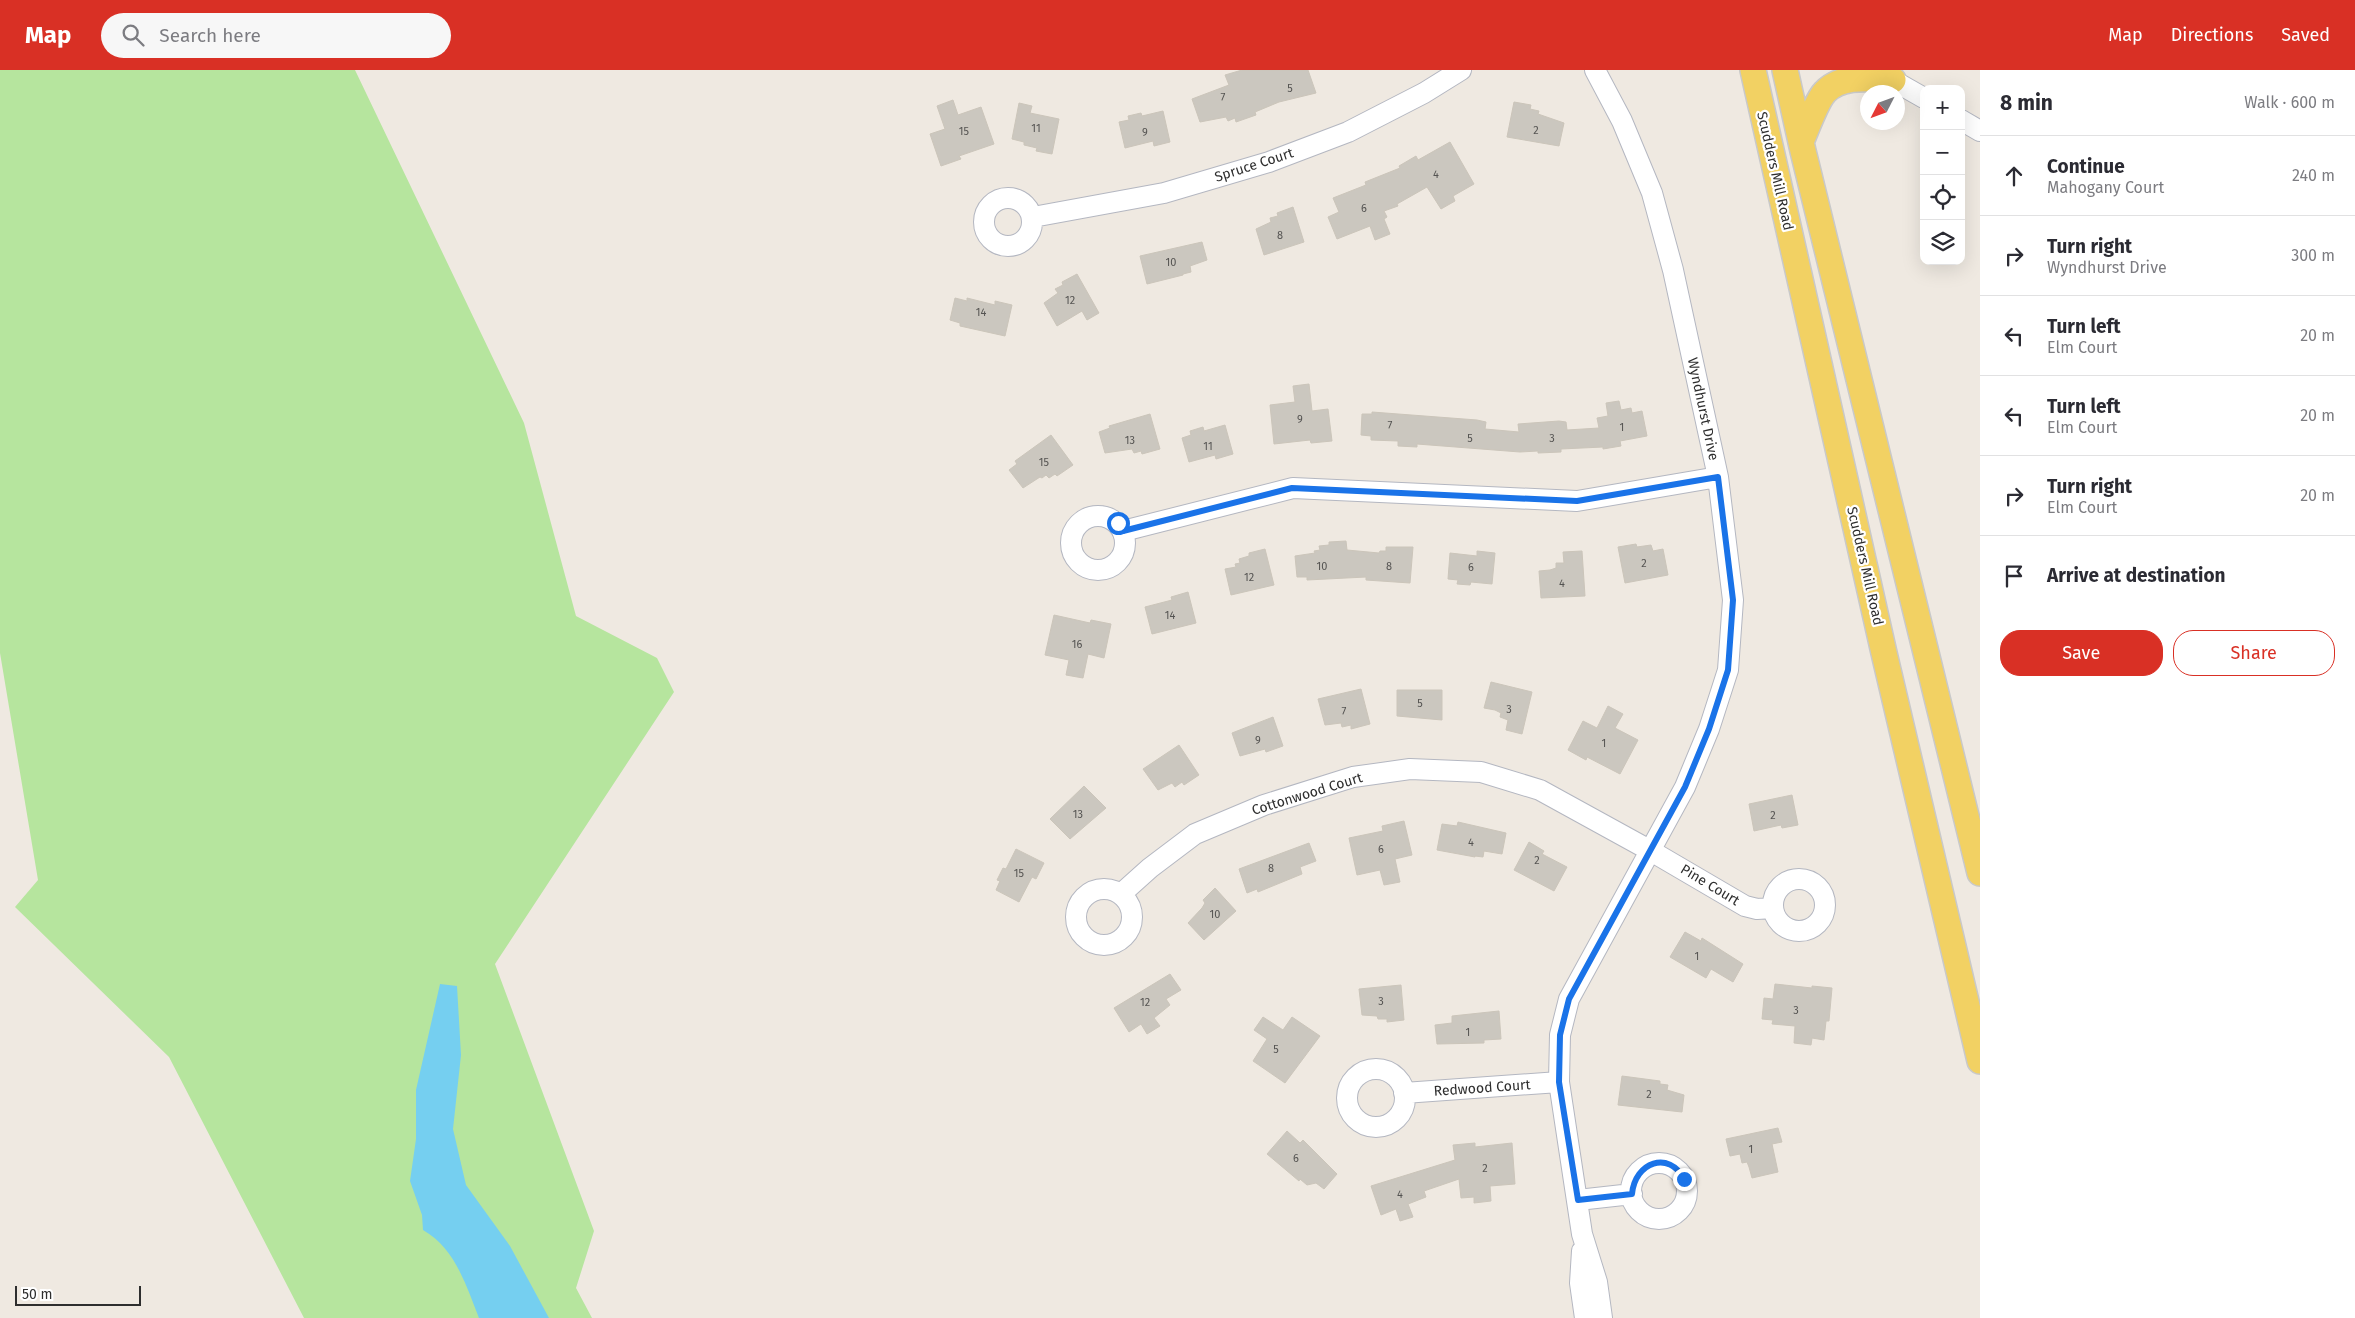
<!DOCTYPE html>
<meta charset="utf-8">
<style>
body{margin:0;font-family:"Fira Sans",sans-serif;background:#f7f7f7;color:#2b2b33}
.controls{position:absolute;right:15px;top:15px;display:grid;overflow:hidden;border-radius:10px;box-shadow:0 5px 20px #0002}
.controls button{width:45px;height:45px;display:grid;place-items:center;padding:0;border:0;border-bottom:1px solid #e1e1e2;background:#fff;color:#2b2b33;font:25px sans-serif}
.compass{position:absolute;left:1860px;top:15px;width:45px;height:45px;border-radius:50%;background:#fff;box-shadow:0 5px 20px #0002;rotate:228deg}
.scale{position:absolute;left:15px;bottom:12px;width:126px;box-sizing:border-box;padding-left:5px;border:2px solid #2e2e2e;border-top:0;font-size:14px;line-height:18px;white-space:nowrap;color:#2e2e2e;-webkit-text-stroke:4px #fff;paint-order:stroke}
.stop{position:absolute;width:15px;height:15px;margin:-11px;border:4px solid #1a73e8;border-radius:50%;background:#fff}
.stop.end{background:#1a73e8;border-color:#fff;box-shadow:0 1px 5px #0008}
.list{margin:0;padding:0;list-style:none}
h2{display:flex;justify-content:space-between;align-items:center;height:65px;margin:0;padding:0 20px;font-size:21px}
h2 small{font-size:16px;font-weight:400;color:#7c7c81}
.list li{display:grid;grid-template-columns:32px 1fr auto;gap:15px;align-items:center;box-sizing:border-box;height:80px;padding:0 20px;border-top:1px solid #e1e1e2}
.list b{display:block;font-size:19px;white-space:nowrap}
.list p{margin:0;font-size:16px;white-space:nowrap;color:#7c7c81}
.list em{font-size:16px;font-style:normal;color:#7c7c81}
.actions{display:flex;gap:10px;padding:15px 20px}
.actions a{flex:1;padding:11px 0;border:1px solid #d93025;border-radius:20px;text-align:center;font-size:18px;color:#d93025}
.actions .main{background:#d93025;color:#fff}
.icon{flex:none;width:28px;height:28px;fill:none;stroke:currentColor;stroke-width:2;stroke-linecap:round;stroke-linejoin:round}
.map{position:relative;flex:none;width:1980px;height:1248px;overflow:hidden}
header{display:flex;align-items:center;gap:30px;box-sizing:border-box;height:70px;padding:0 25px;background:#d93025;color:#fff}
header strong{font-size:24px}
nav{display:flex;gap:28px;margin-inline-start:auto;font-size:18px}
.search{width:350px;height:45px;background:#f7f7f7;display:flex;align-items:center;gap:12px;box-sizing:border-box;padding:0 18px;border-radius:28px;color:#7c7c81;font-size:19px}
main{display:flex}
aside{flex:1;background:#fff}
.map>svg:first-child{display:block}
.green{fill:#b6e59e}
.water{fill:#75cff0}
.building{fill:#cbc7bf;stroke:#cbc5ba}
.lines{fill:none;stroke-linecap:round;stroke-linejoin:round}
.minor-casing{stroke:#b4b7c1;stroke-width:22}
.major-casing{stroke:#c9c9c9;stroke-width:28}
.minor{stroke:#fff;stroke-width:20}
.major{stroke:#f2d163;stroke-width:25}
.route{stroke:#1a73e8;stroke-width:6}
.labels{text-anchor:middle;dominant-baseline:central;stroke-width:4.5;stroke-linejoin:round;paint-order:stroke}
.number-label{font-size:11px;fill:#555452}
.street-label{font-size:14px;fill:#2e2e2e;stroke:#fff}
</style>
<header>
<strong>Map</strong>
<div class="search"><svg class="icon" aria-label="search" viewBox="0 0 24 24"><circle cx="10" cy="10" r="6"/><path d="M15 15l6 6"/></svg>Search here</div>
<nav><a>Map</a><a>Directions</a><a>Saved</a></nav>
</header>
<main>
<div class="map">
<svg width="1980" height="1248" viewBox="0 0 1980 1248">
<rect width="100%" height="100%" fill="#efe9e1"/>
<path class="green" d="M0,0H355L524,353L576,546L657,588L674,622L495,894L594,1161L576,1218L592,1248H304L169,987L15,837L38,810L0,583Z"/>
<path class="water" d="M440,914L457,916L461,985L453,1059L466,1115L510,1176L549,1248H479C466,1215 455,1178 423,1160L422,1145L410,1111L416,1069V1020Z"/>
<path class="building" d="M1242,0H1308L1316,23L1279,32L1255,42L1256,45L1236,52L1235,48L1228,51L1226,47L1200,52L1192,29L1229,15L1225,5Z
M953,30L958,45L981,37L994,74L959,86L961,89L941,96L930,64L945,59L937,36Z
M1514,32L1531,35L1530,39L1539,41L1538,44L1564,53L1559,76L1507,67Z
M1019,33L1032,36L1030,43L1059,49L1052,84L1036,81L1037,78L1024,75V72L1012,69Z
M1163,41L1170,72L1154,76L1153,71L1125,78L1119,52L1129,50L1128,46L1141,43L1142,46Z
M1450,72L1474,114L1453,126L1455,131L1441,139L1427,117L1397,134L1398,136L1384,141L1387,147L1384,149L1390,164L1375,170L1370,156L1337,169L1328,147L1339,142L1333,128L1366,115L1365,112L1400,98L1399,96L1416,86L1418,90Z
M1293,137L1304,172L1264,185L1256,159L1271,152L1270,148L1278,146L1277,143Z
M1202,172L1207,190L1190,196L1191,202L1183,204V205L1147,214L1140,186Z
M1077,204L1099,243L1087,250L1082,241L1057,256L1044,233L1058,223L1055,219L1063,215L1062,212Z
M955,228L967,231V228L995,235V231L1012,235L1005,266L960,256V253L950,250Z
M1309,314L1312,341L1328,339L1332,371L1311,373L1310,370L1274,374L1270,335L1295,332L1293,316Z
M1619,331L1621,340L1631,338L1632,343L1642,341L1647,366L1620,371L1621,376L1603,379V377L1561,379V382L1538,383V381L1520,382L1417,374V377L1398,376V371L1371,370V366L1361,365L1362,344H1372V342L1477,350L1486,352L1485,359L1519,362L1518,354L1559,351L1566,352L1567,360L1599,358L1597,348L1608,346L1606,333Z
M1150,344L1160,379L1142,384L1141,381L1134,383L1132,379L1105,383L1099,362L1110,358L1109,356Z
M1225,355L1233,384L1216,389L1215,385L1189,392L1182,368L1191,365L1190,361L1203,357L1204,361Z
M1051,365L1073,395L1057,406L1055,404L1049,408L1046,405L1042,408L1040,407L1023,418L1009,400L1017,394L1015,391Z
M1346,471L1347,480L1379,483L1380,481H1386V477H1413L1410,513L1366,510V507L1307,510V507H1297L1295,486L1315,483L1314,481L1320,480L1319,476L1329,475V472Z
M1636,474L1637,477L1651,475L1653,481L1663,479L1668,505L1625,513L1618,477Z
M1265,479L1274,515L1231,525L1225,499L1236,497L1235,494L1240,493L1239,489L1249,486V483Z
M1477,481L1495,483L1492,514L1471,512L1470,515L1457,514L1458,510L1448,509L1450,483L1477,486Z
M1582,481L1585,526L1541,528L1539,501L1550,500L1556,498V493H1564L1563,482Z
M1188,522L1196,553L1152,564L1145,537L1172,530L1171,527Z
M1054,545L1090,553L1091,550L1111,554L1104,588L1088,584L1083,608L1066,605L1069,590L1045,585Z
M1491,612L1532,622L1522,664L1506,660L1508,650L1500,647L1501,643L1495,640L1484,638Z
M1361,619L1370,654L1351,659V655L1342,657L1341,653L1325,655L1318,629Z
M1397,620H1442V650L1397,646Z
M1608,636L1623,644L1615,658L1638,670L1620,704L1587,687L1586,690L1568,680L1583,651L1597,658Z
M1273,647L1283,676L1266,682L1265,679L1240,686L1232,663Z
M1179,675L1199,705L1184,715L1182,712L1175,717L1172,713L1158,720L1143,699Z
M1084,716L1106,738L1070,769L1050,749Z
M1792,725L1798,755L1782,758L1781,755L1754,761L1749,734Z
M1404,751L1412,785L1395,789L1400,812L1384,815L1380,800L1357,805L1349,768L1383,761L1382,756Z
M1458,752L1506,763L1502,784L1484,781L1483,787L1475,786V787L1437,780L1442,754L1457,756Z
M1529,772L1544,781L1542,784L1567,797L1554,821L1514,800Z
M1309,773L1316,791L1300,797L1302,804L1258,822L1257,819L1247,823L1239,799Z
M1016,779L1044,793L1036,809L1032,807L1019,832L996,820L1000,811L997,810L1003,798L1006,799Z
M1215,818L1236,841L1204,870L1188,853L1202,838L1205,833L1203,830Z
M1685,862L1701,871L1702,868L1743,894L1733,912L1711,899L1706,908L1670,887Z
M1170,904L1181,920L1166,929L1170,935L1154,948L1160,956L1147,964L1141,954L1129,962L1114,938Z
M1775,914L1812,918V916L1832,918L1829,951H1826L1824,970L1812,968L1811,975L1794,973L1795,956L1772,954L1773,950L1762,949L1764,928L1773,929Z
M1401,915L1404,950L1387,952V949H1378L1377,946L1362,945L1359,919Z
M1499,941L1501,969L1484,970V973L1437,974L1435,955L1452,953V946Z
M1263,947L1283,960L1292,947L1320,966L1285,1013L1253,991L1267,969L1254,960Z
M1622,1006L1660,1011V1014L1668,1015L1667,1020L1684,1025L1682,1042L1618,1035Z
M1778,1058L1782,1072L1772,1074L1778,1102L1752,1108L1749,1097L1747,1092L1742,1093L1740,1084L1730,1086L1726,1069Z
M1287,1061L1300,1073L1303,1070L1337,1104L1324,1119L1316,1113L1307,1115L1300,1109L1299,1111L1267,1084Z
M1475,1073V1077L1512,1073L1515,1114L1490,1116L1491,1131L1474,1133V1127L1461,1128L1459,1109L1424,1121L1426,1127L1408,1134L1413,1147L1400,1151L1396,1139L1381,1145L1371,1116L1455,1090L1453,1075Z"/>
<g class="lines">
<g class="minor-casing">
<path id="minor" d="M1595,0L1622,51L1652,123L1673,200L1718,407L1733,530L1728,600L1709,659L1685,717L1569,929L1560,965L1559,1012L1582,1164L1597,1212L1602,1248
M1880,3L1924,28
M1961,50L1980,61
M984 152a24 24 0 1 1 48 0a24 24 0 1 1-48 0Z
M1033,147L1164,123L1269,92L1348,62L1424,23L1461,0
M1071 473a27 27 0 1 1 54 0a27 27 0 1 1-54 0Z
M1123,461L1293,418L1577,431L1718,407
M1773 835a26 26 0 1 1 52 0a26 26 0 1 1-52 0Z
M1076 847a28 28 0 1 1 56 0a28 28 0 1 1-56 0Z
M1121,824L1150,798L1195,764L1264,735L1353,707L1410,699L1481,702L1540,720L1651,781L1745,836L1757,839L1772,838
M1347 1028a29 29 0 1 1 58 0a29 29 0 1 1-58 0Z
M1404,1023L1559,1012
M1631 1121a28 28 0 1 1 56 0a28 28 0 1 1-56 0Z
M1578,1130L1632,1124
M1582,1181L1580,1213L1585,1248"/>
</g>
<g class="major-casing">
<path id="major" d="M1753,0L1884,583L1980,991
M1785,0L1803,81L1980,803
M1801,72C1806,60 1817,30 1825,22C1842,4 1871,9 1893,10"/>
</g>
<use href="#minor" class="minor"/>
<use href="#major" class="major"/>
</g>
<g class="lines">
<path class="route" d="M1118,453L1123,461L1292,418L1577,431L1718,407L1733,530L1728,600L1709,659L1685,717L1569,929L1560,965L1559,1012L1578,1130L1632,1124C1635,1092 1669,1080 1684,1109"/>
</g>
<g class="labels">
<g class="number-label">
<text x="1290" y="18">5</text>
<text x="1223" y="27">7</text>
<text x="1036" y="58">11</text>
<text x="1536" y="60">2</text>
<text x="964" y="61">15</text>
<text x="1145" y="62">9</text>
<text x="1436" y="104">4</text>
<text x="1364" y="138">6</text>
<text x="1280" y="165">8</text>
<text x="1171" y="192">10</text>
<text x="1070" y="230">12</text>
<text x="981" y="242">14</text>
<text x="1300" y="349">9</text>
<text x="1390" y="355">7</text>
<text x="1622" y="357">1</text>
<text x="1470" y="368">5</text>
<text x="1552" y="368">3</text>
<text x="1130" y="370">13</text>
<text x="1208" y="376">11</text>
<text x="1044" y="392">15</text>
<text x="1644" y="493">2</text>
<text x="1322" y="496">10</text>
<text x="1389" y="496">8</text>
<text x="1471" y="497">6</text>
<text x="1249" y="507">12</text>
<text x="1562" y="513">4</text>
<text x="1170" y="545">14</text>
<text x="1077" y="574">16</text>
<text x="1420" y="633">5</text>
<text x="1509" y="639">3</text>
<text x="1344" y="641">7</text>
<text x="1258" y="670">9</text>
<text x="1604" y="673">1</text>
<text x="1078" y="744">13</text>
<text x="1773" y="745">2</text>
<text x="1471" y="772">4</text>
<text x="1381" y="779">6</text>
<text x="1537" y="790">2</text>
<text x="1271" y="798">8</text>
<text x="1019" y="803">15</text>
<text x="1215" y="844">10</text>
<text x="1697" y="886">1</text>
<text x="1381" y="931">3</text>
<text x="1145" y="932">12</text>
<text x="1796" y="940">3</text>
<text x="1468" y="962">1</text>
<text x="1276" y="979">5</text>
<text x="1649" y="1024">2</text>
<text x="1751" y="1079">1</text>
<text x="1296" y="1088">6</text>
<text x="1485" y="1098">2</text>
<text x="1400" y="1124">4</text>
</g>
<g class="street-label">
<text transform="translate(1254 95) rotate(-18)">Spruce Court</text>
<text transform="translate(1775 101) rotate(77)">Scudders Mill Road</text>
<text transform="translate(1703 339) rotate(78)">Wyndhurst Drive</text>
<text transform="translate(1865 496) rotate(77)">Scudders Mill Road</text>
<text transform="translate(1307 724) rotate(-17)">Cottonwood Court</text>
<text transform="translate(1710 815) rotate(31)">Pine Court</text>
<text transform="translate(1482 1018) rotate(-4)">Redwood Court</text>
</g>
</g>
</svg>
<div class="controls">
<button>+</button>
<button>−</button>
<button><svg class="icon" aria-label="locate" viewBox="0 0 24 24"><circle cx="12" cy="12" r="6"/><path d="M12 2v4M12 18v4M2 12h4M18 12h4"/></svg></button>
<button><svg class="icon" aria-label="layers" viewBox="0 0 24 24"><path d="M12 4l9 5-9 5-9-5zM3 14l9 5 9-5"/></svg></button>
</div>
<svg class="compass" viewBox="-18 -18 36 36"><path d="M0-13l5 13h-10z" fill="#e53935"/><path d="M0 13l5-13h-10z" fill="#7c7c81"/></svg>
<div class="scale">50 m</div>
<div class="stop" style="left:1118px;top:453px"></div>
<div class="stop end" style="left:1684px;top:1109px"></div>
</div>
<aside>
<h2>8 min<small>Walk · 600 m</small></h2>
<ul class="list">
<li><svg class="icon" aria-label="ahead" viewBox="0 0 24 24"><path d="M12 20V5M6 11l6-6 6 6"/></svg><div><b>Continue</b><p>Mahogany Court</p></div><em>240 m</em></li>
<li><svg class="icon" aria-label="right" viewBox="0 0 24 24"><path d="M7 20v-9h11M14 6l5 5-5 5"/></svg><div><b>Turn right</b><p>Wyndhurst Drive</p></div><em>300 m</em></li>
<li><svg class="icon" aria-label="left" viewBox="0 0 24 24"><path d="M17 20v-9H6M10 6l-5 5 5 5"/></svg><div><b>Turn left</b><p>Elm Court</p></div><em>20 m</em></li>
<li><svg class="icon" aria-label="left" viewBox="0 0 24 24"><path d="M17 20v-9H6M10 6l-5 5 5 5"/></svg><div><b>Turn left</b><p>Elm Court</p></div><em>20 m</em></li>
<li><svg class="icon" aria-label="right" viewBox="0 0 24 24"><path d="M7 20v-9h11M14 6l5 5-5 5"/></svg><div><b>Turn right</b><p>Elm Court</p></div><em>20 m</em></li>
<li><svg class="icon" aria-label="arrive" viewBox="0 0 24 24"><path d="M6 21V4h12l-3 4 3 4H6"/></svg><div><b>Arrive at destination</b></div></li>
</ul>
<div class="actions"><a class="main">Save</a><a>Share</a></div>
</aside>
</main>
